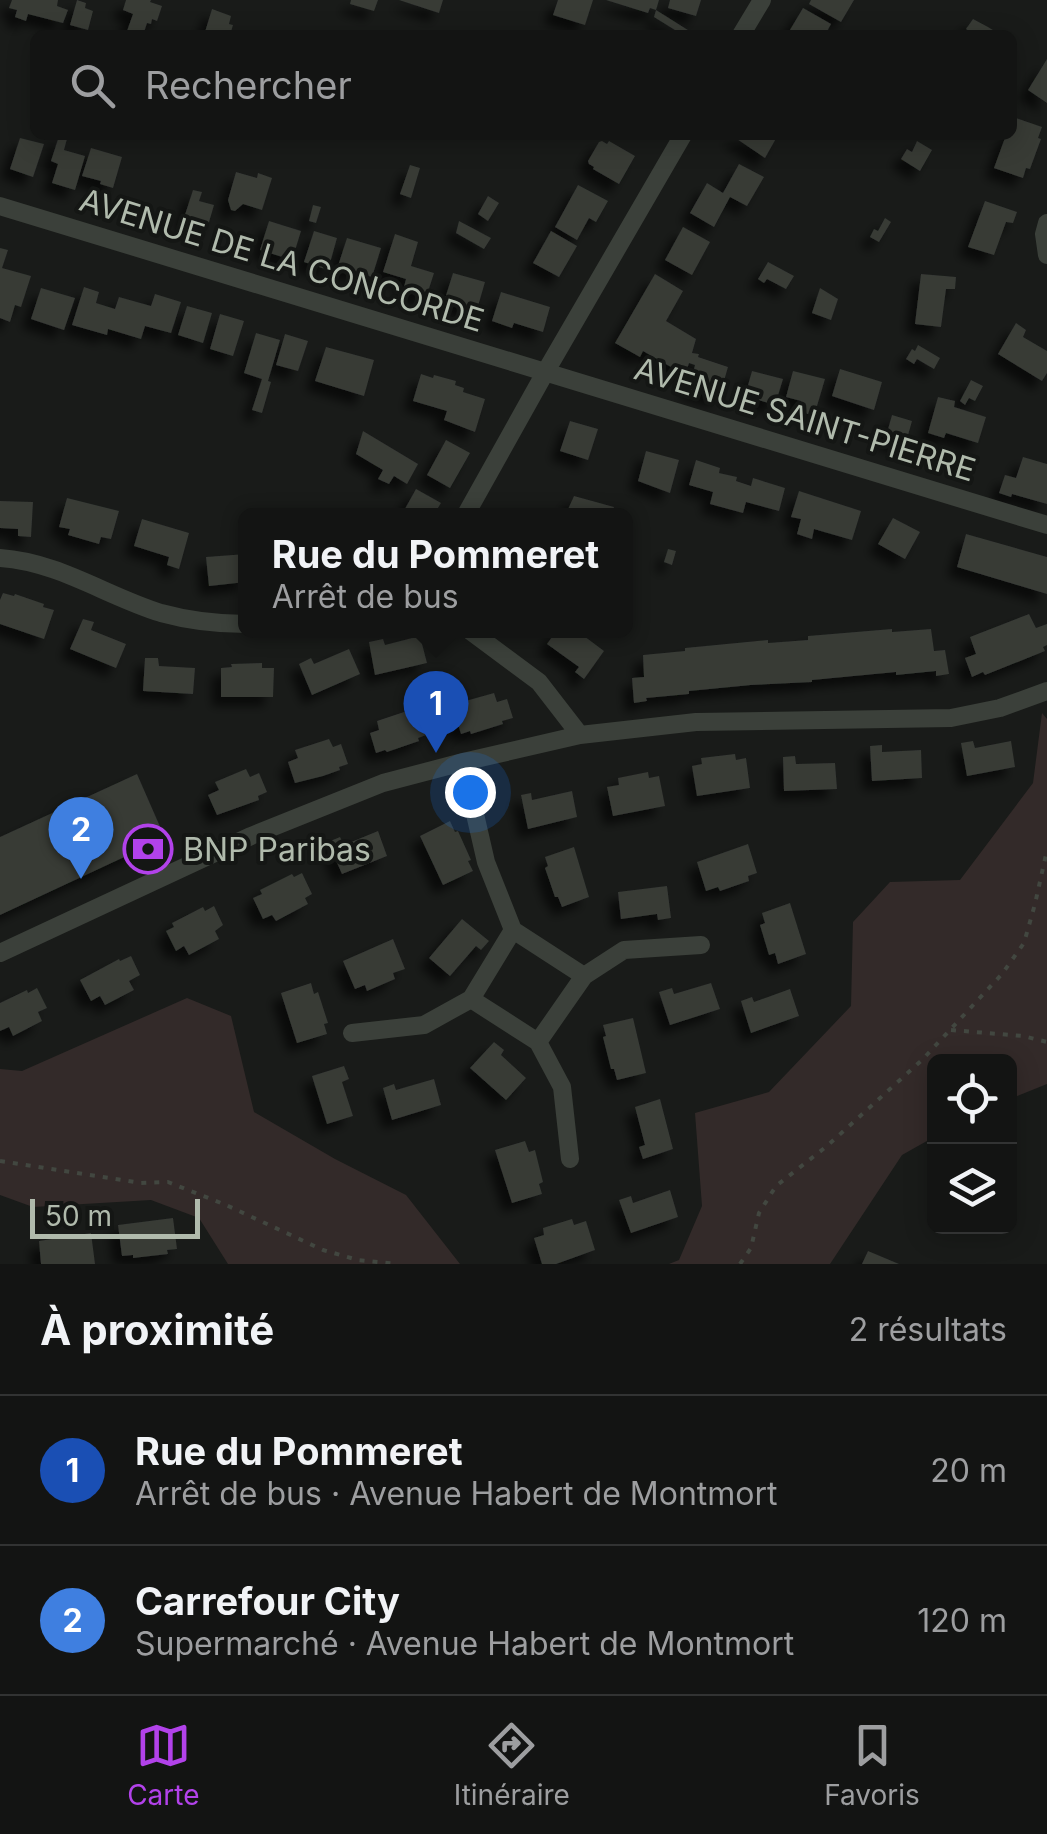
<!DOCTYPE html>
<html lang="fr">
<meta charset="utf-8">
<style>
body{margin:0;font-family:Inter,sans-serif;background:#202121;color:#f1f3f6}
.controls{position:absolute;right:30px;bottom:30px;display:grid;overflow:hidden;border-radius:15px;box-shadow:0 5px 25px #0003}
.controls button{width:90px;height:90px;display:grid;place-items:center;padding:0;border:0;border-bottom:2px solid #323333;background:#131413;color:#f1f3f6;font:50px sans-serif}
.scale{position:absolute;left:30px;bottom:25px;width:170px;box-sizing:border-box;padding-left:10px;border:5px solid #b0baac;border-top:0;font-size:28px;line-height:35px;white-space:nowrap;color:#b0baac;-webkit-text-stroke:8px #141614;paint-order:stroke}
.you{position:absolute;left:470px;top:792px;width:35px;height:35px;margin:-25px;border:8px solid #fff;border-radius:50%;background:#1a73e8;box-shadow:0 0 0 15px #1a73e833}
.badge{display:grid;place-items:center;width:65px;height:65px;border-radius:50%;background:#b242ea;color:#fff;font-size:32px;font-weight:700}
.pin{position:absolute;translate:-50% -82px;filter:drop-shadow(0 2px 5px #0008)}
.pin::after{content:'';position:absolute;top:52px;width:35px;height:30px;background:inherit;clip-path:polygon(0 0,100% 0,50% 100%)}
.popup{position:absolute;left:238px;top:508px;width:395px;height:130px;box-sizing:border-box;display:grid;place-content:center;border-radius:15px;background:#131413;filter:drop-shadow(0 2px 8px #0005);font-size:32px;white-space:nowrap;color:#9d9ea0}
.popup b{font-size:38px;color:#f1f3f6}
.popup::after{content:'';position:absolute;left:50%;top:100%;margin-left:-20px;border:20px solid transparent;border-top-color:#131413}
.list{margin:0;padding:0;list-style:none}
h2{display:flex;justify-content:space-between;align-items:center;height:130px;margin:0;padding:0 40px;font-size:42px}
h2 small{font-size:32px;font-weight:400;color:#9d9ea0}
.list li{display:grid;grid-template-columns:65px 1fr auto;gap:30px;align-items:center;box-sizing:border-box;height:150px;padding:0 40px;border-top:2px solid #323333}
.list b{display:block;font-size:38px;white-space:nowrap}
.list p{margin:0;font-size:32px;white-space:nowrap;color:#9d9ea0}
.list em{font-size:32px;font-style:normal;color:#9d9ea0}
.icon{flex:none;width:55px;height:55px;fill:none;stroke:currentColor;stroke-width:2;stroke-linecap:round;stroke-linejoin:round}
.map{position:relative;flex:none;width:1047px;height:1264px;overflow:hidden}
.search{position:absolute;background:#131413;box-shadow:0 5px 25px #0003;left:30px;right:30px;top:30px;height:110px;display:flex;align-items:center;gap:25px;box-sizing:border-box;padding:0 35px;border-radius:15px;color:#9d9ea0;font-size:38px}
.sheet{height:430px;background:#131413}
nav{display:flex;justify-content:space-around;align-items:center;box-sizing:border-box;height:140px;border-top:2px solid #323333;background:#131413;font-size:28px;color:#9d9ea0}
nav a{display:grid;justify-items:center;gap:5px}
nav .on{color:#b242ea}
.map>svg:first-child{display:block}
.green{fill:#332a29}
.building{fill:#373a36;filter:url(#shadow)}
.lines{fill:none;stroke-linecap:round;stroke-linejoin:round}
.path{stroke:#424740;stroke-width:4;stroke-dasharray:5 8;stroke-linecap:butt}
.street{stroke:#3b403a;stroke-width:18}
.labels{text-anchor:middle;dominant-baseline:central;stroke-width:8;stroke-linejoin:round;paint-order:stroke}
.street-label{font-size:32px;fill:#b0baac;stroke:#141614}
.poi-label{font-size:32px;fill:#b0baac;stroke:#141614;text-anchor:start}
</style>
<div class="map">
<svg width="1047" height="1264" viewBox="0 0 1047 1264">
<defs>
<filter id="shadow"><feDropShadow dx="-9" dy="9" stdDeviation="5" flood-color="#0009"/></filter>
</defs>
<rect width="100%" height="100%" fill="#191b19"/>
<path class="green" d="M1042,713L1047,719V1084L1010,1099V1062H934V1137L902,1155L830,1264H669L679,1260L702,1206L695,1113L769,1092L851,1006L853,922L890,882L960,880L1033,783Z
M187,998L231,1016L254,1112L335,1159L406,1195L460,1264H228L199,1218L151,1200L33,1207L0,1195V1069L22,1071Z"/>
<path class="building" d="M12,0H58L57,6L68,10L63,23L28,14L26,21L15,17L17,10L9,8Z
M77,0L86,3L85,8L93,11L88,30L70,25Z
M126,0H151L150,2L162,6L157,21L152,19L151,24L147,23L143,35L127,31L133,14L123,10Z
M351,0H378L374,11L350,4Z
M399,0H443L439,13Z
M558,0H593L585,25L553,15Z
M606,0H659L656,10L691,32L689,35H683L654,17L656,10L650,8L648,13Z
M670,0H701L696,16L668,8Z
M811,0H854L841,22L809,4Z
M803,8L831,24L825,35H787Z
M212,9L231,16L229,24L233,25L230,35H215L205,32Z
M973,19L988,27L1001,35H968L970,32L966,29Z
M1047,59V103L1028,90Z
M1013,117L1042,127L1038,138L1041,139L1030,169L1026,168L1023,178L994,168L1006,135H1012Z
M731,135H778L765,158Z
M59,136L67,139L64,150L85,156L75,190L52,183L58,164L51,161Z
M20,138L44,144L33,177L10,169Z
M602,141L607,144L609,141L635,156L619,184L593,169L594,167L589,164L588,161L599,142Z
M917,141L932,150L920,171L901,159L907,149L912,152Z
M91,148L122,157L113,188L100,184L101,181L82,176Z
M739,164L764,177L747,206L730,197L714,227L690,213L707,183L723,193Z
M410,165L420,168L411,198L400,194Z
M236,172L257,178L258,173L272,178L262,210L243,204L235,211L231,210L228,200Z
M578,185L608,201L596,222L589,218L577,240L555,227Z
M193,190L202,192L199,201L214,205L207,229L183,221Z
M488,196L499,203L488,221L478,214Z
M985,201L1017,212L1013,223L1006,222L994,255L968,247Z
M313,205L321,207L316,223L309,221Z
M885,218L891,222L879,242L870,237L874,229L878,231Z
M269,221L301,231L292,260L260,250Z
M459,221L491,238L484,249L456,233Z
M683,227L710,242L692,275L665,260Z
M314,231L337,238L328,270L304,262Z
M551,231L577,246L559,277L533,263Z
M395,234L418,242L411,266L434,273L426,298L403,291L406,279L383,272Z
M347,238L381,248L372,277L351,270L350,273L337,269Z
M0,248L8,250L2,268L31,276L21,307L15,305L10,322L0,318Z
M768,262L794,276L786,289L767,279L764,283L758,279Z
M453,273L485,282L476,313L444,302Z
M655,274L683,291L666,321L696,339L692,353L699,354L698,357L728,367L719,398L689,389L695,365L689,363L685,375L643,351L640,357L615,343Z
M921,274L956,277L955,289H946L941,327L915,324Z
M84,287L99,292L96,303L115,309L119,297L151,306L155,294L181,302L171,333L145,326L141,339L108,329L107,335L72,325Z
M41,288L75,298L64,330L31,319Z
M820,288L838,299L831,320L812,313Z
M501,292L550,307L543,332L514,323L512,328L492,321Z
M187,306L212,313L203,343L178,335Z
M220,314L244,321L233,356L210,349Z
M1016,323L1026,330L1023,337L1047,351V373L1042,381L998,354Z
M256,333L280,340L268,381L271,382L262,413L252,410L262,379L244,373Z
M285,334L308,341L298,371L276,365Z
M918,345L940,358L934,369L917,359L914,364L906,359L912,349L915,351Z
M326,347L374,360L364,396L315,381Z
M840,369L882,382L874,410L832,396Z
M752,371L783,379L775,405L745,396Z
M793,371L825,379L814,416L798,411L801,401L786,397Z
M421,374L433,378L434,375L456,381L455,385L464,388L463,392L485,399L475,432L444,420L447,411L413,401Z
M971,380L983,386L975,401L969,398L965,405L960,401Z
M938,397L955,401L954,407L986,417L978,443L946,433L944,438L928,433Z
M892,415L912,421L905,446L885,440Z
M570,421L598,429L588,460L560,451Z
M363,431L418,464L407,484L394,476L389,484L378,479L383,470L356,454Z
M446,440L470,453L450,488L427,475Z
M646,451L679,460L670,493L638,481Z
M1023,457L1047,464V504L1012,494L1011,497L999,493L1005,475L1016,478Z
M696,460L720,468L719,473L737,477L736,481L751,486L753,478L785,488L779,511L746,502L743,513L710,504L713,492L689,485Z
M416,489L441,503L433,516H401Z
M799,491L861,511L852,540L814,529L812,539L797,534L801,519L791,517Z
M574,496L614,507L612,516H565Z
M67,498L119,511L111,539L101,537L99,544L68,535L70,529L59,527Z
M0,501L33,502L31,537L18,536V529L0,528Z
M893,518L920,532L905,559L878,544Z
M142,519L189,533L179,569L167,565L169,557L134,546Z
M966,534L1047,557V594L957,567Z
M668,549L676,551L672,565L664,562Z
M246,554V582L209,586L206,557Z
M3,593L14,596L15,594L44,604L43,607L54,610L44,639L0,624V600Z
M1029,614L1036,628L1047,624V645L1043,647L1045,651L985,675L983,672L972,677L965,658L976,654L970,637Z
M83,619L94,622L91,630L126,644L116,668L70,649Z
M892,629V632L931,629L934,651L945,650L949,674L936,676V671L896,675V672L812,680V682L751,685L689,691V694L646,698L647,701L634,703L632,678L644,677L643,655L685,651V648L768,640V643L808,640V636Z
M557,630H576L604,651L584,679L575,672L579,667L547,644Z
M420,636L427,663L375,675L369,642L383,639L385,645Z
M349,649L360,674L312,695L299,664L311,658L314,664Z
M145,658H158L159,666L195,668L193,694L143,691Z
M262,663V668H274L273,697H221V668L232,667L231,664Z
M494,693L497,702L507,699L513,718L502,721L503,724L471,734L470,731L461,734L455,714L464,711L462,702Z
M410,710L412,718L423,715L429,734L418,738L419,741L387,752L385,750L376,753L370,733L379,730L377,721Z
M329,739L333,747L341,744L348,764L339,767L340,770L323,776L295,783L288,762L298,758L295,750Z
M973,741L975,748L1011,741L1015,767L967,776L961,743Z
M882,745V752L921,750L922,778L872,781L870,746Z
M735,754L736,760L746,758L750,788L697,796L692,766L702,764L701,758Z
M795,756L796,764L835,763L837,789L784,791L783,757Z
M246,769L250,777L259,773L267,792L258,796L259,800L217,815L208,795L219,790L215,782Z
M648,772L649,778L659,776L665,806L613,816L607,787L619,785L618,778Z
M137,774L165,838L0,915V837Z
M572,791L577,817L528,829L521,795L531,793L532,800Z
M450,821L455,832L458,831L471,860L468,861L473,871L443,885L420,836Z
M378,831L387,856L342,874L328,842L340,837L344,845Z
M748,844L757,873L748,876L749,881L720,891L718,887L706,891L697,862Z
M574,847L589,897L562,907L558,897H555L545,868L548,866L545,857Z
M302,873L312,894L305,898L308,904L276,921L272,915L263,919L253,898L262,894L260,890L292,874L294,877Z
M667,886L671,918L658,920L657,914L621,919L618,892Z
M790,903L806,954L778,964L775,953L769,955L760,925L765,923L762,913Z
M214,906L223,925L215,931L219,939L189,955L184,946L176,951L166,931L174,927L172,923L203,907L205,911Z
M462,919L489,941L481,950L476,946L450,976L429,958Z
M393,939L405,969L393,973L395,979L367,991L365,985L355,989L343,961Z
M131,956L140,975L129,981L134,990L105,1005L100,996L91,1001L80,980L119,959L120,961Z
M311,983L314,994L318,992L328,1023L324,1024L327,1034L297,1043L281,993Z
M711,983L720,1009L670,1025L659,992L672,988L674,994Z
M37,988L47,1008L38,1012L42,1021L13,1036L9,1027L0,1031V1003L27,990L28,993Z
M790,989L799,1016L751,1033L741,1001L752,997L754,1002Z
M633,1018L646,1073L617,1080L614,1069H611L603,1037L606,1036L603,1025Z
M494,1042L504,1050L501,1055L526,1078L506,1100L470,1068Z
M344,1066L349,1079L342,1082L353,1116L327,1124L312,1076Z
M434,1079L441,1105L392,1120L383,1088L394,1084L396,1090Z
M660,1099L673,1149L643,1159L639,1147L645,1145L635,1107Z
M525,1141L529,1152L535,1150L543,1182L539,1184L542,1194L512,1203L495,1150Z
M670,1190L678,1217L631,1233L619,1200L631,1196L633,1203Z
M173,1218L177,1249L167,1250L168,1254L133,1258V1255L122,1256L118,1225Z
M572,1219L574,1225L586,1221L595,1250L556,1264H542L534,1238L544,1235L543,1228Z
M91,1233L95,1264H41L39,1241Z
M868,1251L899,1264H862Z"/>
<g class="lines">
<path class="path" d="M951,1030L1023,1036L1047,1042
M0,1161L141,1183L168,1182L226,1205L323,1250L358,1260L398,1264
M740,1264L751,1248L759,1213L776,1186L827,1146L922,1060L1002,974L1024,943L1035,904L1047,850"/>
<path class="street" d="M741,35L762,0
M0,206L1047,525
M1047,223L1044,234L1047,255
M465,516L546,371L683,135
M0,558C59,562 106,596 161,613C190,621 217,624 246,624
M469,630L539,682L580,735
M463,762L486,862L513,930L584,976
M0,953L251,836L383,783L463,762L580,735L696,722L951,718L1000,708L1047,691
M471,999L538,1042L562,1087L570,1159
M352,1033L424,1025L471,999L513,930
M538,1042L584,976L624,950L701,945"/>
</g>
<defs>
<g id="bank-ring" transform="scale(2.5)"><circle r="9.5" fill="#141614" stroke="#b242ea" stroke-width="1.5"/><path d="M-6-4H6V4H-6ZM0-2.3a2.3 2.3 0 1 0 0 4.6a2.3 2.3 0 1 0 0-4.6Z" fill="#b242ea"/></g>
</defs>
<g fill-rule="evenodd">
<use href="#bank-ring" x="148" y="849"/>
</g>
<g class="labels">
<g class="street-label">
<text transform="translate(282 260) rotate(17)">AVENUE DE LA CONCORDE</text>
<text transform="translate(805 419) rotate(17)">AVENUE SAINT-PIERRE</text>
</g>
<g class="poi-label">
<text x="183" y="849">BNP Paribas</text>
</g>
</g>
</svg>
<div class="controls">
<button><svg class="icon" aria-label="locate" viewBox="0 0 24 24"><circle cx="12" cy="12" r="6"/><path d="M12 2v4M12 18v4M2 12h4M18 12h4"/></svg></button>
<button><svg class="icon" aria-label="layers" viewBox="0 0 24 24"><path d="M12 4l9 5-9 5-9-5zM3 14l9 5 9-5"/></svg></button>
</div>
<div class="scale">50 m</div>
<div class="you"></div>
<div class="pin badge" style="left:436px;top:753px;background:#1a4fb4">1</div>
<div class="popup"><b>Rue du Pommeret</b>Arrêt de bus</div>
<div class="pin badge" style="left:81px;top:879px;background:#3f7fe0">2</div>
<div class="search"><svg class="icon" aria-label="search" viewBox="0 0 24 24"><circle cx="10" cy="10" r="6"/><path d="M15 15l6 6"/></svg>Rechercher</div>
</div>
<section class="sheet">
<h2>À proximité<small>2 résultats</small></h2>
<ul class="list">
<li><span class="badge" style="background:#1a4fb4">1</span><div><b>Rue du Pommeret</b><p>Arrêt de bus · Avenue Habert de Montmort</p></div><em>20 m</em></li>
<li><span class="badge" style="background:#3f7fe0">2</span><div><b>Carrefour City</b><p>Supermarché · Avenue Habert de Montmort</p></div><em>120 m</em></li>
</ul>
</section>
<nav>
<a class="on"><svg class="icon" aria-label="map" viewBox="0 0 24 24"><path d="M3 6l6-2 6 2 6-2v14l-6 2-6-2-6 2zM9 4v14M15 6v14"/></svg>Carte</a>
<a><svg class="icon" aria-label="directions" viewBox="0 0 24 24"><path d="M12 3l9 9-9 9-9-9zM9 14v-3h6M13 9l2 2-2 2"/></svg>Itinéraire</a>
<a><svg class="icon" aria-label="saved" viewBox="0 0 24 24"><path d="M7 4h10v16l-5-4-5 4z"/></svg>Favoris</a>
</nav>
